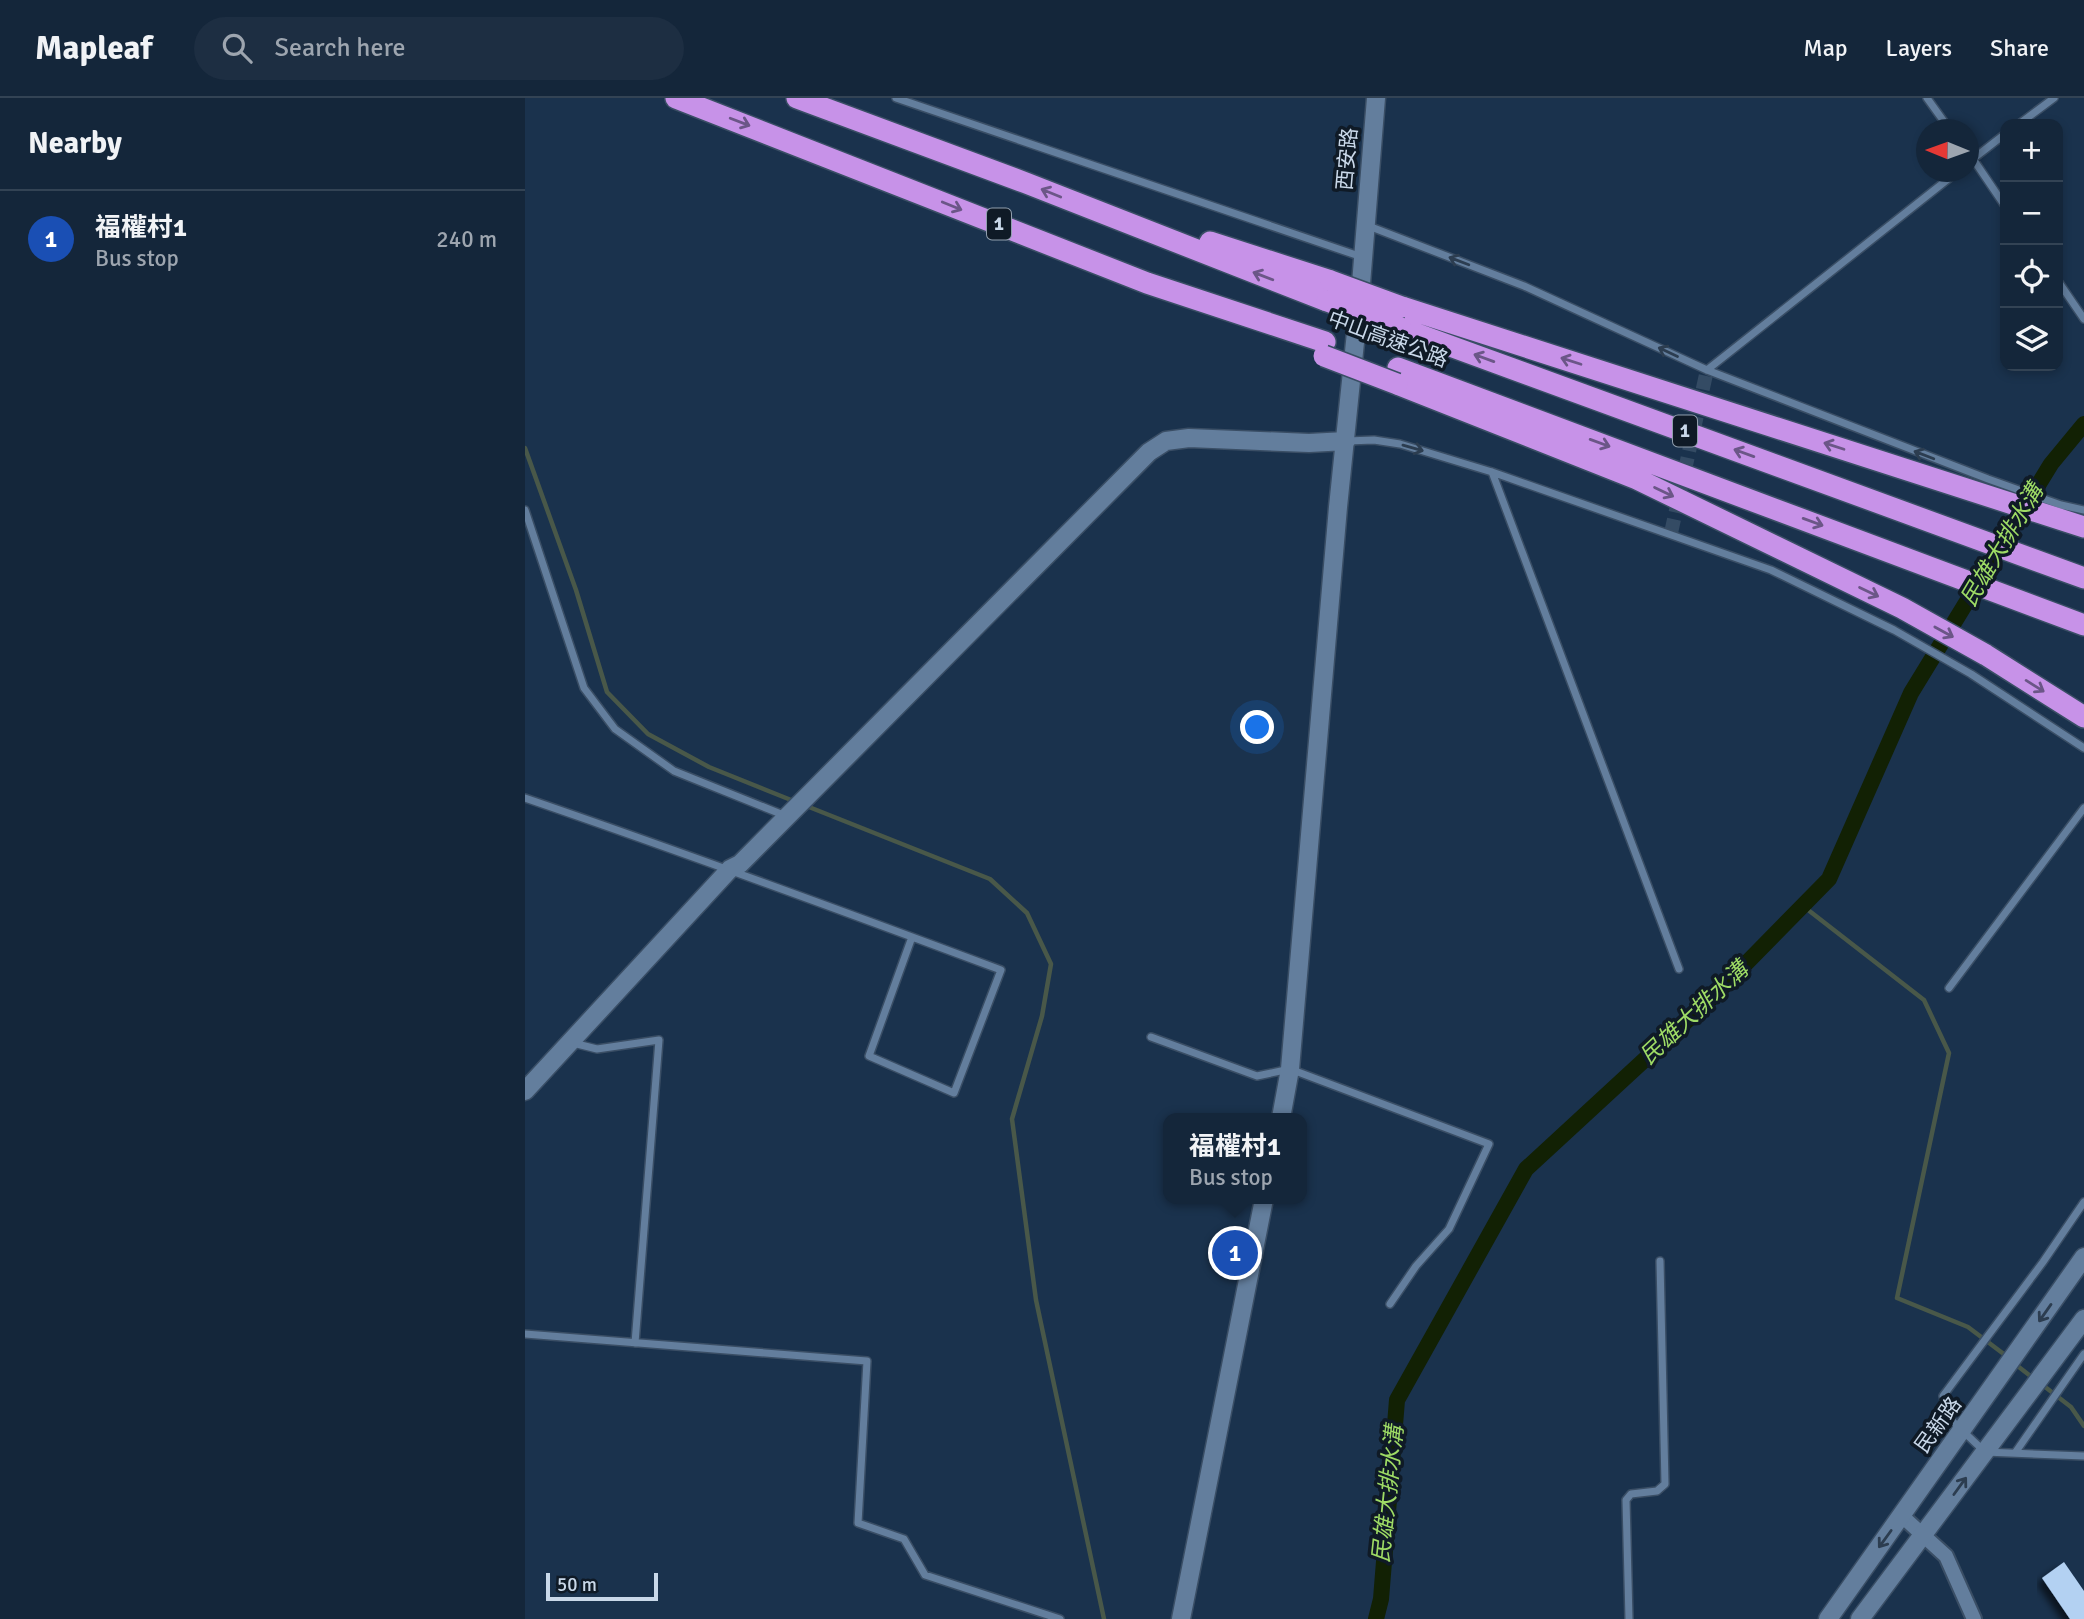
<!DOCTYPE html>
<meta charset="utf-8">
<style>
body{margin:0;font-family:Signika,"Noto Sans TC",sans-serif;background:#1d2e42;color:#f1f3f6}
.controls{position:absolute;right:21px;top:21px;display:grid;overflow:hidden;border-radius:14px;box-shadow:0 4px 10px #0003}
.controls button{width:63px;height:63px;display:grid;place-items:center;padding:0;border:0;border-bottom:2px solid #334354;background:#14263a;color:#f1f3f6;font:35px sans-serif}
.compass{position:absolute;left:1391px;top:21px;width:63px;height:63px;border-radius:50%;background:#14263a;box-shadow:0 4px 10px #0003;rotate:271deg}
.scale{position:absolute;left:21px;bottom:18px;width:112px;box-sizing:border-box;padding-left:7px;border:4px solid #c9d8e9;border-top:0;font-size:19px;line-height:24px;white-space:nowrap;color:#c9d8e9;-webkit-text-stroke:5px #0f1a26;paint-order:stroke}
.you{position:absolute;left:733px;top:630px;width:24px;height:24px;margin:-18px;border:5px solid #fff;border-radius:50%;background:#1a73e8;box-shadow:0 0 0 10px #1a73e833}
.badge{display:grid;place-items:center;width:46px;height:46px;border-radius:50%;background:#d93025;color:#fff;font-size:23px;font-weight:700}
.pin{position:absolute;translate:-50% -50%;border:4px solid #fff;box-shadow:0 2px 7px #0006}
.popup{position:absolute;left:638px;top:1015px;width:144px;height:91px;box-sizing:border-box;display:grid;place-content:center;border-radius:14px;background:#14263a;filter:drop-shadow(0 2px 5px #0005);font-size:23px;white-space:nowrap;color:#9da5af}
.popup b{font-size:26px;color:#f1f3f6}
.popup::after{content:'';position:absolute;left:50%;top:100%;margin-left:-14px;border:14px solid transparent;border-top-color:#14263a}
.list{margin:0;padding:0;list-style:none}
h2{display:flex;justify-content:space-between;align-items:center;height:91px;margin:0;padding:0 28px;font-size:30px}
h2 small{font-size:23px;font-weight:400;color:#9da5af}
.list li{display:grid;grid-template-columns:46px 1fr auto;gap:21px;align-items:center;box-sizing:border-box;height:98px;padding:0 28px;border-top:2px solid #334354}
.list b{display:block;font-size:26px;white-space:nowrap}
.list p{margin:0;font-size:23px;white-space:nowrap;color:#9da5af}
.list em{font-size:23px;font-style:normal;color:#9da5af}
.icon{flex:none;width:38px;height:38px;fill:none;stroke:currentColor;stroke-width:2;stroke-linecap:round;stroke-linejoin:round}
.map{position:relative;flex:none;width:1559px;height:1521px;overflow:hidden}
header{display:flex;align-items:center;gap:42px;box-sizing:border-box;height:98px;padding:0 35px;background:#14263a;border-bottom:2px solid #334354}
header strong{font-size:33px}
nav{display:flex;gap:38px;margin-inline-start:auto;font-size:24px}
.search{width:490px;height:63px;background:#1d2e42;display:flex;align-items:center;gap:18px;box-sizing:border-box;padding:0 24px;border-radius:38px;color:#9da5af;font-size:26px}
main{display:flex}
aside{flex:1;background:#14263a}
.map>svg:first-child{display:block}
.lines{fill:none;stroke-linecap:round;stroke-linejoin:round}
.stream{stroke:#495849;stroke-width:4.5}
.canal{stroke:#122104;stroke-width:16}
.building{fill:#b3d1f2;filter:url(#shadow)}
.street-tunnel{stroke:#344b64;stroke-width:14;stroke-dasharray:14 7;stroke-linecap:butt}
.lane-casing{stroke:#3a4e65;stroke-width:10}
.street-casing{stroke:#3a4e65;stroke-width:18}
.secondary-casing{stroke:#3a4e65;stroke-width:21}
.highway-casing{stroke:#3a4e65;stroke-width:24}
.lane{stroke:#637e9d;stroke-width:7}
.street{stroke:#637e9d;stroke-width:14}
.secondary{stroke:#637e9d;stroke-width:18}
.highway{stroke:#c792e8;stroke-width:21}
.highway-bridge-casing{stroke:#3a4e65;stroke-width:24;stroke-linecap:butt}
.highway-bridge{stroke:#c792e8;stroke-width:21}
.oneway{stroke:#6b5687}
.oneway2{stroke:#2c3d50}
.labels{text-anchor:middle;dominant-baseline:central;stroke-width:7;stroke-linejoin:round;paint-order:stroke}
.shield{fill:#0f1a26;stroke:#919fae;stroke-width:2}
.shield-label{font-size:19px;font-weight:bold;fill:#c9d8e9}
.street-label{font-size:21px;fill:#c9d8e9;stroke:#0f1a26}
.water-label{font-size:23px;font-style:italic;fill:#9edb65;stroke:#0f1a26}
</style>
<header>
<strong>Mapleaf</strong>
<div class="search"><svg class="icon" aria-label="search" viewBox="0 0 24 24"><circle cx="10" cy="10" r="6"/><path d="M15 15l6 6"/></svg>Search here</div>
<nav><a>Map</a><a>Layers</a><a>Share</a></nav>
</header>
<main>
<aside>
<h2>Nearby<small></small></h2>
<ul class="list">
<li><span class="badge" style="background:#1a4fb4">1</span><div><b>福權村1</b><p>Bus stop</p></div><em>240 m</em></li>
</ul>
</aside>
<div class="map">
<svg width="1559" height="1521" viewBox="0 0 1559 1521">
<defs>
<filter id="shadow"><feDropShadow dx="-5.5" dy="5.5" stdDeviation="3.5" flood-color="#0009"/></filter>
</defs>
<rect width="100%" height="100%" fill="#1a324d"/>
<g class="lines">
<path class="stream" d="M0,350L51,492L82,594L123,636L184,669L271,704
M279,707L465,781L502,815L526,866L517,918L487,1021L511,1202L579,1521
M1278,808L1399,902L1424,955L1372,1200L1443,1229L1484,1260
M1490,1266L1508,1280
M1515,1285L1546,1309L1559,1328"/>
<path class="canal" d="M851,1521L856,1501L872,1302L1001,1071L1193,894L1304,781L1386,595L1526,366L1559,326"/>
</g>
<path class="building" d="M1539,1464L1559,1493V1521H1545L1517,1480Z"/>
<g class="lines">
<path class="street-tunnel" d="M1146,435L1182,272"/>
<g class="lane-casing">
<path id="lane" d="M371,0L837,159
M1402,0L1425,32
M1494,26L1529,0
M1444,55L1480,108
M1444,64L1480,36
M841,127L999,188L1182,272L1463,381L1536,407L1559,412
M1533,183L1559,221
M1182,272L1432,74
M822,343L849,342L875,346L967,374L1246,472L1369,532L1446,576L1559,650
M967,374L1154,871
M0,412L59,590L90,631L149,673L261,718
M0,700C160,755 318,813 476,872L429,995L344,958L387,839
M1424,890L1559,710
M626,939L732,978L765,971L964,1046L924,1131L891,1168L865,1206
M48,945L72,951L134,942L110,1245
M1559,1104L1518,1164L1418,1298L1423,1319L1460,1354L1559,1358
M0,1236L342,1263L333,1425L379,1441L400,1477L535,1521
M1490,1355L1559,1256
M1104,1521L1101,1402L1106,1396L1132,1393L1140,1386L1135,1163"/>
</g>
<g class="street-casing">
<path id="street" d="M1377,1418L1421,1458L1449,1521"/>
</g>
<g class="secondary-casing">
<path id="secondary" d="M0,993L205,771L215,766L624,354L641,343L664,340L784,345L821,343
M756,1020L765,971L813,409L836,186L851,0
M656,1521L739,1101
M1303,1521L1559,1159
M1335,1521L1559,1221"/>
</g>
<g class="highway-casing">
<path id="highway" d="M151,0L622,185L800,244
M272,0L501,85L802,203
M685,144L806,183
M877,209L1559,429
M876,230L1559,480
M873,270L1559,527
M872,286L1112,381L1377,510L1461,557L1559,619"/>
</g>
<use href="#lane" class="lane"/>
<use href="#street" class="street"/>
<use href="#secondary" class="secondary"/>
<use href="#highway" class="highway"/>
<g class="highway-bridge-casing">
<path id="highway-bridge" d="M806,183L877,209
M802,203L876,230
M799,258L872,286"/>
</g>
<use href="#highway-bridge" class="highway-bridge"/>
</g>
<defs><path id="oneway-shaft" d="M-6 0H5M1.5-3L5.5 0L1.5 3" fill="none" stroke-width="1.6" stroke-linecap="round" stroke-linejoin="round" transform="scale(1.75)"/></defs>
<g class="oneway">
<use href="#oneway-shaft" transform="translate(215 24) rotate(21)"/>
<use href="#oneway-shaft" transform="translate(526 95) rotate(-158)"/>
<use href="#oneway-shaft" transform="translate(427 108) rotate(22)"/>
<use href="#oneway-shaft" transform="translate(738 178) rotate(-159)"/>
<use href="#oneway-shaft" transform="translate(959 260) rotate(-160)"/>
<use href="#oneway-shaft" transform="translate(1046 263) rotate(-162)"/>
<use href="#oneway-shaft" transform="translate(1075 345) rotate(20)"/>
<use href="#oneway-shaft" transform="translate(1309 348) rotate(-162)"/>
<use href="#oneway-shaft" transform="translate(1219 355) rotate(-160)"/>
<use href="#oneway-shaft" transform="translate(1139 394) rotate(26)"/>
<use href="#oneway-shaft" transform="translate(1288 424) rotate(20)"/>
<use href="#oneway-shaft" transform="translate(1344 494) rotate(26)"/>
<use href="#oneway-shaft" transform="translate(1419 534) rotate(29)"/>
<use href="#oneway-shaft" transform="translate(1510 588) rotate(32)"/>
</g>
<g class="oneway2">
<use href="#oneway-shaft" transform="translate(934 163) rotate(-159)"/>
<use href="#oneway-shaft" transform="translate(1143 254) rotate(-155)"/>
<use href="#oneway-shaft" transform="translate(888 350) rotate(16)"/>
<use href="#oneway-shaft" transform="translate(1399 357) rotate(-159)"/>
<use href="#oneway-shaft" transform="translate(1520 1215) rotate(125)"/>
<use href="#oneway-shaft" transform="translate(1435 1388) rotate(-54)"/>
<use href="#oneway-shaft" transform="translate(1360 1441) rotate(126)"/>
</g>
<g class="labels">
<g class="shield">
<rect x="462" y="110.5" width="24" height="31" rx="5"/>
<rect x="1148" y="317.5" width="24" height="31" rx="5"/>
</g>
<g class="shield-label">
<text x="474" y="126">1</text>
<text x="1160" y="333">1</text>
</g>
<g class="street-label">
<text transform="translate(822 61) rotate(-85)">西安路</text>
<text transform="translate(863 241) rotate(20)">中山高速公路</text>
<text transform="translate(1413 1327) rotate(-54)">民新路</text>
</g>
<g class="water-label">
<text transform="translate(1477 447) rotate(-59)">民雄大排水溝</text>
<text transform="translate(1169 915) rotate(-43)">民雄大排水溝</text>
<text transform="translate(863 1396) rotate(-84)">民雄大排水溝</text>
</g>
</g>
</svg>
<div class="controls">
<button>+</button>
<button>−</button>
<button><svg class="icon" aria-label="locate" viewBox="0 0 24 24"><circle cx="12" cy="12" r="6"/><path d="M12 2v4M12 18v4M2 12h4M18 12h4"/></svg></button>
<button><svg class="icon" aria-label="layers" viewBox="0 0 24 24"><path d="M12 4l9 5-9 5-9-5zM3 14l9 5 9-5"/></svg></button>
</div>
<svg class="compass" viewBox="-18 -18 36 36"><path d="M0-13l5 13h-10z" fill="#e53935"/><path d="M0 13l5-13h-10z" fill="#9da5af"/></svg>
<div class="scale">50 m</div>
<div class="you"></div>
<div class="pin badge" style="left:710px;top:1155px;background:#1a4fb4">1</div>
<div class="popup"><b>福權村1</b>Bus stop</div>
</div>
</main>
